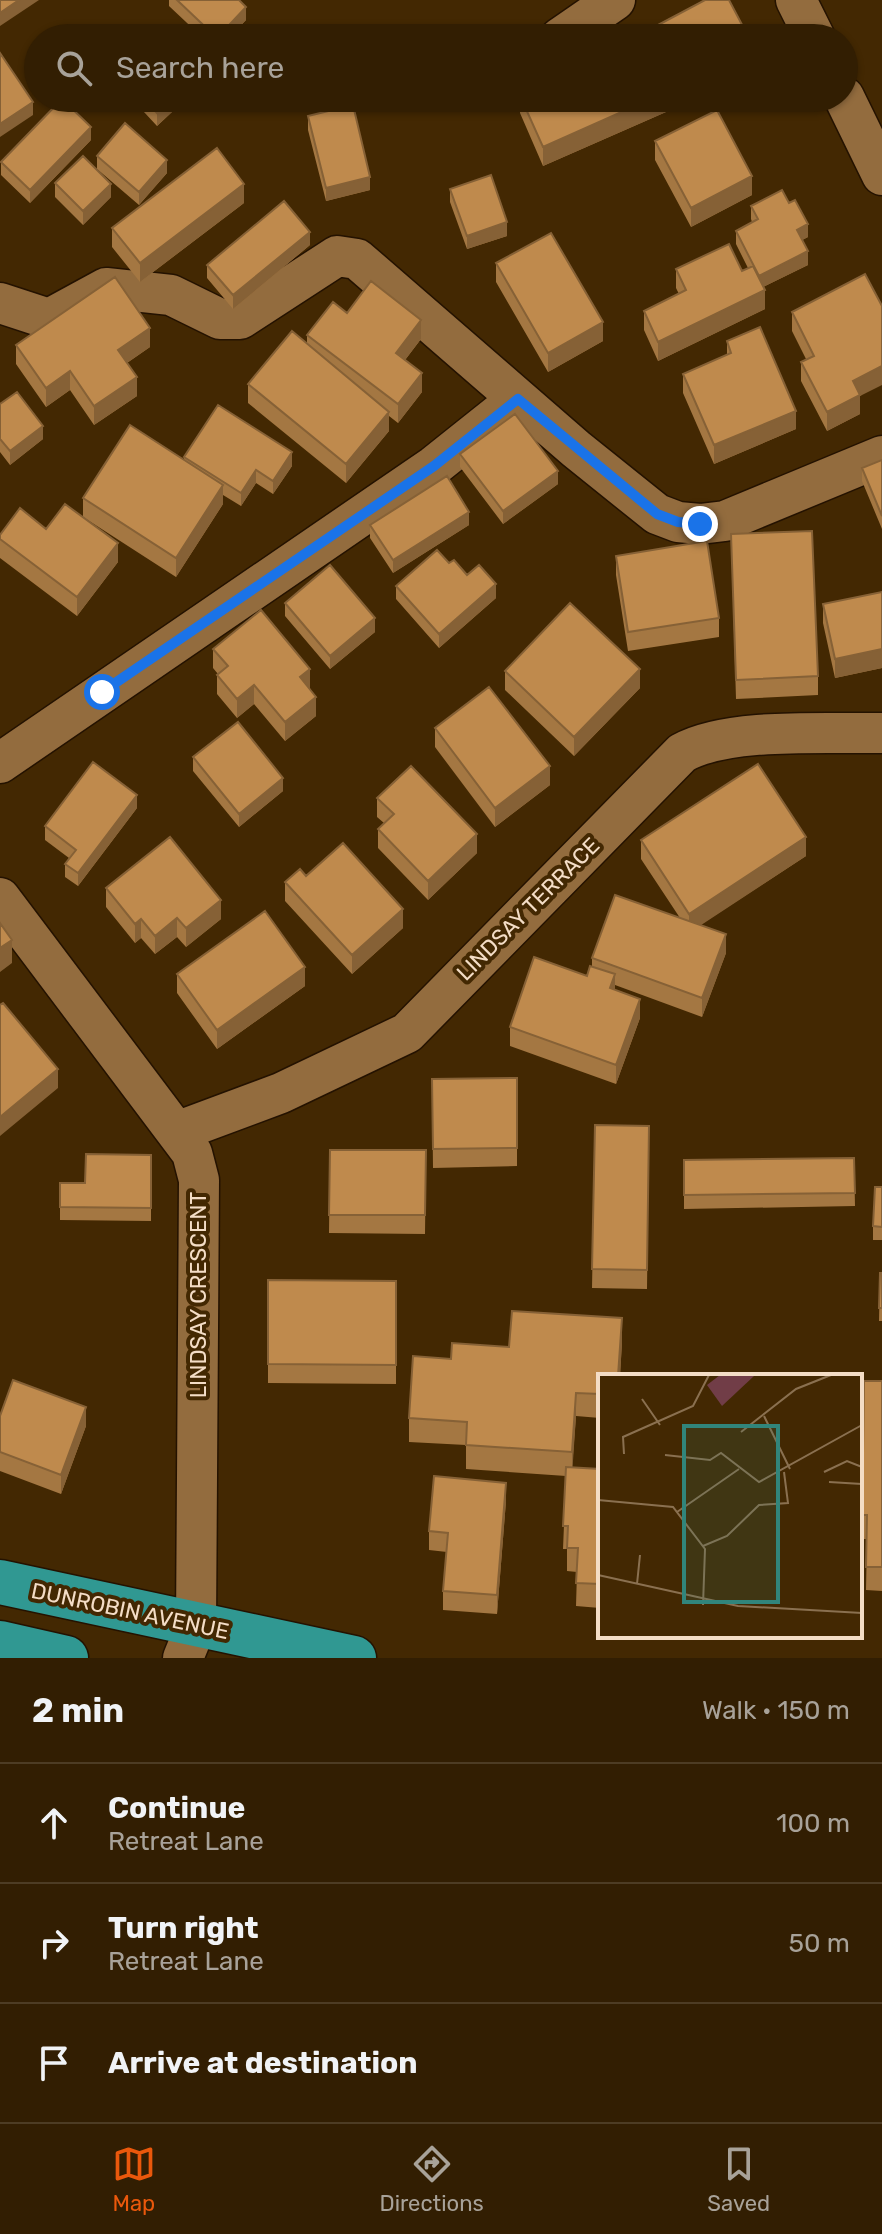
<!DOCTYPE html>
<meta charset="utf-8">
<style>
body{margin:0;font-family:Rubik,sans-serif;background:#3a270c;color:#f1f3f6}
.stop{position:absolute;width:24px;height:24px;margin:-18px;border:6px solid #1a73e8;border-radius:50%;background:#fff}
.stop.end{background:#1a73e8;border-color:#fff;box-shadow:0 2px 8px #0008}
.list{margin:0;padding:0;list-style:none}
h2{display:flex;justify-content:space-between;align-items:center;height:104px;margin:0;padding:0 32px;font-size:34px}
h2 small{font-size:26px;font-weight:400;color:#a8a299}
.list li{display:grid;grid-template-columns:52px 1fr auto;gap:24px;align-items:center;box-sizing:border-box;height:120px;padding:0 32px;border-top:2px solid #4d3c24}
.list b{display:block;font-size:30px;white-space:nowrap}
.list p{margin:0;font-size:26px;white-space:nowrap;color:#a8a299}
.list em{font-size:26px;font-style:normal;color:#a8a299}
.icon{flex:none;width:44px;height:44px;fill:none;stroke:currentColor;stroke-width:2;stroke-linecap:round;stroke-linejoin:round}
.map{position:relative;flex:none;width:882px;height:1658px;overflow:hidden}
.search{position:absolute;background:#321e02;box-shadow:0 2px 6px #0004;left:24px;right:24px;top:24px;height:88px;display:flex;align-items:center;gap:20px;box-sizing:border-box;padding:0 28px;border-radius:44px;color:#a8a299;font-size:30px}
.sheet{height:464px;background:#321e02}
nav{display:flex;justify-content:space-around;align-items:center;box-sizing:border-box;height:112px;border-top:2px solid #4d3c24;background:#321e02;font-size:22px;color:#a8a299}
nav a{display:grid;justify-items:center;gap:4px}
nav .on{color:#ea580c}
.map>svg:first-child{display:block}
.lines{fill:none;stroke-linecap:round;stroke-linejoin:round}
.street-casing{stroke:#241200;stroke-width:43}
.highway-casing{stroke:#241200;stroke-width:47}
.street{stroke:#936c3e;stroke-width:40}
.highway{stroke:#309892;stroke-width:44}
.wall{fill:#a47742}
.shaded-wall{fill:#866136}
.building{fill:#bf8a4d;stroke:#866136;stroke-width:2}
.route{stroke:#1a73e8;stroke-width:10}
.labels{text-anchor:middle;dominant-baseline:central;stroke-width:8;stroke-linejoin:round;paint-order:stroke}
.street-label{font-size:22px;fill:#f4ddc6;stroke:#432802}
.inset-road{fill:none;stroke:#8a7050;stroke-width:2}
.view{fill:#31857b;fill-opacity:0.15;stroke:#31857b;stroke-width:4}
.inset-edge{fill:none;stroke:#f4ddc6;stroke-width:4}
</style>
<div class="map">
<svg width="882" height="1658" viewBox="0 0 882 1658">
<rect width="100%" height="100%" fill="#432802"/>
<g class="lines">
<g class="street-casing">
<path id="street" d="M796,0L815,38
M560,38L615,0
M844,97L882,175
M0,303L49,319L106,288L171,295L220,319H240L337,256L357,259L576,449L657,514L678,522L700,524L725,521L882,456
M0,763L434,466L518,399
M0,898L192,1153L199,1180L196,1626L183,1658
M179,1131L281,1093L407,1033L682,753C728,727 828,734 882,733"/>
</g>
<g class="highway-casing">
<path id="highway" d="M0,1582L354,1658
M0,1643L66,1658"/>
</g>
<use href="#street" class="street"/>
<use href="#highway" class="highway"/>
</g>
<path class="wall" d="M169,0H239L246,20L229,38H203L169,6Z
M658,25L749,38H658Z
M131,98H187L157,126Z
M520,98H666V112L543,166L520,113Z
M308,116L370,190L326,201L308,130Z
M91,140L30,203L1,175V162Z
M655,141L752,195L691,227L655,160Z
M97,156L167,173L139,205L97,169Z
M55,183L111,197L83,225L55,197Z
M450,189L507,236L467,249L450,202Z
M244,203L140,282L112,247V228Z
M751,206L808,237L802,240L808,265L763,287L765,309L658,361L644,330V311L679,294L676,288V269L742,271L748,268L736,244V231L752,222L751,219Z
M310,245L233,309L207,278V265Z
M496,263L603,341L548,372L496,282Z
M792,312L860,396V414L827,431L801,381V362L806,359L792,331Z
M347,313L421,339L405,360L422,392L398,423L389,416V431L346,483L248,403V384L307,344V335Z
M727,341L796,429L714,464L683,393V374L727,355Z
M16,345L150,347L127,363L137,396L94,425L70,390L46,407L16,364Z
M0,404L43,439L10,465L0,452Z
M460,454L558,484L503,524L460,467Z
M184,457L292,466L273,494L256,483L241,506L223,495V504L176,577L83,517V498L184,459Z
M882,460V529L862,481V468Z
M370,525H469L393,573L370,538Z
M46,529L118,562L77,616L0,558V535Z
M731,534L818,676V695L736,699Z
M616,556L719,618V637L628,651L616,575Z
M449,563L496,598L439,648L396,599V586Z
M882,592V668L835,678L823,623V604Z
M285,603L375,632L330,669L285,616Z
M213,649L310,688L316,716L285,741L254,704L237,718L217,694V675L218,674L213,668Z
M505,671L640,688L574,756L505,690Z
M435,728L550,785L495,827L435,747Z
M193,757L283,791L239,827L193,771Z
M377,798L477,853L428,900L378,848V829L384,823L377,817Z
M137,808L78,886L65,877V864L69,858L45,840V826Z
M641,840L806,856L700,925L726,953L702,1017L615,985V990L640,1018L616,1084L510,1046V1027L587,976L592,966V958L680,918L641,859Z
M306,876L403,928L352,974L285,901V882Z
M106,888L221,919L186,947L177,937L155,954L141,938L135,943L106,907Z
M177,974L305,986L217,1049L177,993Z
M517,1078V1166L433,1168L432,1079Z
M595,1125L649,1126L647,1289L592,1288Z
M330,1150H426L425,1234L329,1233Z
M151,1155V1221L60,1220V1183H85Z
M854,1158L855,1206L684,1209V1160Z
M882,1187V1240H873V1226Z
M880,1273H882V1321H879Z
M268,1280L396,1281V1384L268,1383Z
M622,1342L620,1376H600V1418L576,1416L572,1468L600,1469V1608L576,1606L577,1572L567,1571V1549H563L566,1476L466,1469V1445L409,1442V1418L451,1359L509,1347Z
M882,1381V1591L866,1590L867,1539H860V1453H863Z
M0,1416L86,1426L61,1494L0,1471Z
M506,1501L497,1614L443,1610V1591L447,1552L429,1550V1531Z"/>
<path class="shaded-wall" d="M19,0H39L0,26V13Z
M246,7V20L229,38H217Z
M172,98H187L157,126V113Z
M653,98H666V112L543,166V147Z
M33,102V115L0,137V124Z
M91,127V140L30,203V190Z
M167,160V173L139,205V192Z
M752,176V195L691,227V208Z
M370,177V190L326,201V188Z
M111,184V197L83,225V211Z
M244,184V203L140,282V263Z
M507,222V236L467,249V236Z
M808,224V237L797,243V230Z
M310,232V245L233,309V295Z
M808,251V265L759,289V276Z
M765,290V309L658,361V342Z
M421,320V339L396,372V353Z
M603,322V341L548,372V353Z
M150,328V347L118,369V350Z
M882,366V385L860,396V414L827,431V412L853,381Z
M70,371V390L46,407V388Z
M422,373V392L398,423V404Z
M137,377V396L94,425V406Z
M796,411V429L714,464V445Z
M389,412V431L346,483V464Z
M43,426V439L10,465V451Z
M292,452V466L273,494V481Z
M256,470V483L241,506V493Z
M558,471V484L503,524V511Z
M223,485V504L176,577V558Z
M469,512V525L393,573V560Z
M118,543V562L77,616V597Z
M496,584V598L439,648V634Z
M375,618V632L330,669V656Z
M882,649V668L835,678V659Z
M310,669V688L300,696V677Z
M640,669V688L574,756V737Z
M254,685V704L237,718V699Z
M316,697V716L285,741V722Z
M550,766V785L495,827V808Z
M283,778V791L239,827V814Z
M137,795V808L78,886V873Z
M477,834V853L428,900V881Z
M806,837V856L689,933V914Z
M221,900V919L186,947V928Z
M403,909V928L352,974V955Z
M177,918V937L155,954V936Z
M141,919V938L135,943V924Z
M726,934V953L702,1017V998Z
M12,940V963L0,972V948Z
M305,967V986L217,1049V1030Z
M615,974V993L610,988Z
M640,999V1018L616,1084V1065Z
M58,1069V1088L0,1136V1117Z
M622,1318V1342L620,1376H618Z
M576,1393V1416L572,1476V1452Z
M86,1407V1426L61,1494V1475Z
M506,1483V1501L497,1614V1595Z"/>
<path class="building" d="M0,0H19L0,13Z
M177,0H239L246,7L217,38Z
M705,0H729L749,38H665L658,25Z
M0,53L33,102L0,124Z
M143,98H172L157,113Z
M521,98H653L543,147Z
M62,99L91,127L30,190L1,162Z
M353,105L370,177L326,188L308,116Z
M717,110L752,176L691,208L655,141Z
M125,123L167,160L139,192L97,156Z
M217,148L244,184L140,263L112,228Z
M83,156L111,184L83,211L55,183Z
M491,175L507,222L467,236L450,189Z
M782,190L789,203L795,200L808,224L797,230L808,251L759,276L736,231L758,219L751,206Z
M284,201L310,232L233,295L207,265Z
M551,233L603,322L548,353L496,263Z
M729,244L742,271L753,266L765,290L658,342L644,311L686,290L676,269Z
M865,274L882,306V366L853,381L860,395L827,412L801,362L814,356L792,312Z
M115,277L150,328L118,350L137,377L94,406L70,371L46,388L16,345Z
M371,281L421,320L396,353L422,373L398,404L307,335L333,302L347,313Z
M760,327L796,411L714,445L683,374L731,353L727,341Z
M292,331L389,412L346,464L248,384Z
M17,392L43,426L10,451L0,439V404Z
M218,405L292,452L273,481L256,470L241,493L184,457Z
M515,414L558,471L503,511L460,454Z
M130,425L223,485L176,558L83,498Z
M882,460V516L862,468Z
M447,476L469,512L393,560L370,525Z
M65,504L118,543L77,597L0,539V535L20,508L46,529Z
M812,531L818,676L736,680L731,534Z
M707,541L719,618L628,632L616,556Z
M437,550L449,563L454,560L467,575L479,565L496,584L439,634L396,586Z
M330,565L375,618L330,656L285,603Z
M882,592V649L835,659L823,604Z
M570,603L640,669L574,737L505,671Z
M261,610L310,669L300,677L316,697L285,722L254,685L237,699L217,675L228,666L213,649Z
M489,687L550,766L495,808L435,728Z
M238,722L283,778L239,814L193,757Z
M93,762L137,795L78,873L65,864L76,850L45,826Z
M758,764L806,837L689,914L641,840Z
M411,766L477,834L428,881L378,829L394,814L377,798Z
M170,837L221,900L186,928L177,918L155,936L141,919L135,924L106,888Z
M343,843L403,909L352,955L285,882L300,869L306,876Z
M615,895L726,934L702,998L592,958Z
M265,911L305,967L217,1030L177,974Z
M0,923L12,940L0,948Z
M534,957L587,976L590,966L615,974L610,988L640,999L616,1065L510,1027Z
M3,1003L58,1069L0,1117V1005Z
M517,1078V1148L433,1149L432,1079Z
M595,1125L649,1126L647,1270L592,1269Z
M330,1150H426L425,1215H329Z
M86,1154L151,1155V1208L60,1207V1183H85Z
M854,1158L855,1193L684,1195V1160Z
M875,1187H882V1227L873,1226Z
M880,1273H882V1308H879Z
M268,1280L396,1281V1365L268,1364Z
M512,1311L622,1318L618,1376H600V1394L576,1393L572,1452L466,1445L467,1422L409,1418L413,1356L451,1359L452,1343L509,1347Z
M13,1380L86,1407L61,1475L0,1452V1416Z
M864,1381H882V1567H866L867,1515H860V1453H863Z
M566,1467L600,1469V1584L576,1583L578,1548H567L568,1526H563Z
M434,1476L506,1483L497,1595L443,1591L448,1533L429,1531Z"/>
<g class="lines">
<path class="route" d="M102,692L434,466L518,399L657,514L678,522L700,524"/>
</g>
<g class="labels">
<g class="street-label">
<text transform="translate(528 909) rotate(-45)">LINDSAY TERRACE</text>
<text transform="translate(198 1295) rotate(-90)">LINDSAY CRESCENT</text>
<text transform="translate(130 1611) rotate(12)">DUNROBIN AVENUE</text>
</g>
</g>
<g transform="translate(598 1374)">
<rect width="264" height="264" fill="#432802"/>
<path d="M122,1H155L156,2L124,32L109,11Z" fill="#713d47"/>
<path class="inset-road" d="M44,25L62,51M166,42L192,95M143,58L198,15L233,1M26,80L25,63L95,32L111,1M67,81L112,86L123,79L161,108L264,51M226,98L249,87L264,93M231,108L264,110M0,126L75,133L107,175L105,231M79,138L141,95M105,172L129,162L161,131L190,129L186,98M0,201L140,232L264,239M39,210L42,181"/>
<path class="view" d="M86,52H180V228H86Z"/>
<rect width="264" height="264" class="inset-edge"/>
</g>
</svg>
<div class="stop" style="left:102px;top:692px"></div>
<div class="stop end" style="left:700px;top:524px"></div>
<div class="search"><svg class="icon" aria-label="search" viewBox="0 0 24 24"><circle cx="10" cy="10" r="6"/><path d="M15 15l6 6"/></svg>Search here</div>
</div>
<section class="sheet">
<h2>2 min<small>Walk · 150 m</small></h2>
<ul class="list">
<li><svg class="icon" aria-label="ahead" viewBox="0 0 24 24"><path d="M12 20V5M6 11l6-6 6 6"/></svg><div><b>Continue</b><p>Retreat Lane</p></div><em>100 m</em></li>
<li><svg class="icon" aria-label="right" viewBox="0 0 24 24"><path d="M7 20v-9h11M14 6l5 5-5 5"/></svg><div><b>Turn right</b><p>Retreat Lane</p></div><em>50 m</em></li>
<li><svg class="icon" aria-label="arrive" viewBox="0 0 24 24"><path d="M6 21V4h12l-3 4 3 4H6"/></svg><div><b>Arrive at destination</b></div></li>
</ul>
</section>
<nav>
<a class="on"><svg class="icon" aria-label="map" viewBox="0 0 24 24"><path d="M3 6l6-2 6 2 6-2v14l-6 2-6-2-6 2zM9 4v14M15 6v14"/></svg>Map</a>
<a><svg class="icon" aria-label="directions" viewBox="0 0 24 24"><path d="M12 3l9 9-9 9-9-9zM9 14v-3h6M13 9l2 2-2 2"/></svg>Directions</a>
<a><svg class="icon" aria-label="saved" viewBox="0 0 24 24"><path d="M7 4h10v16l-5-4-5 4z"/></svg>Saved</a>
</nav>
